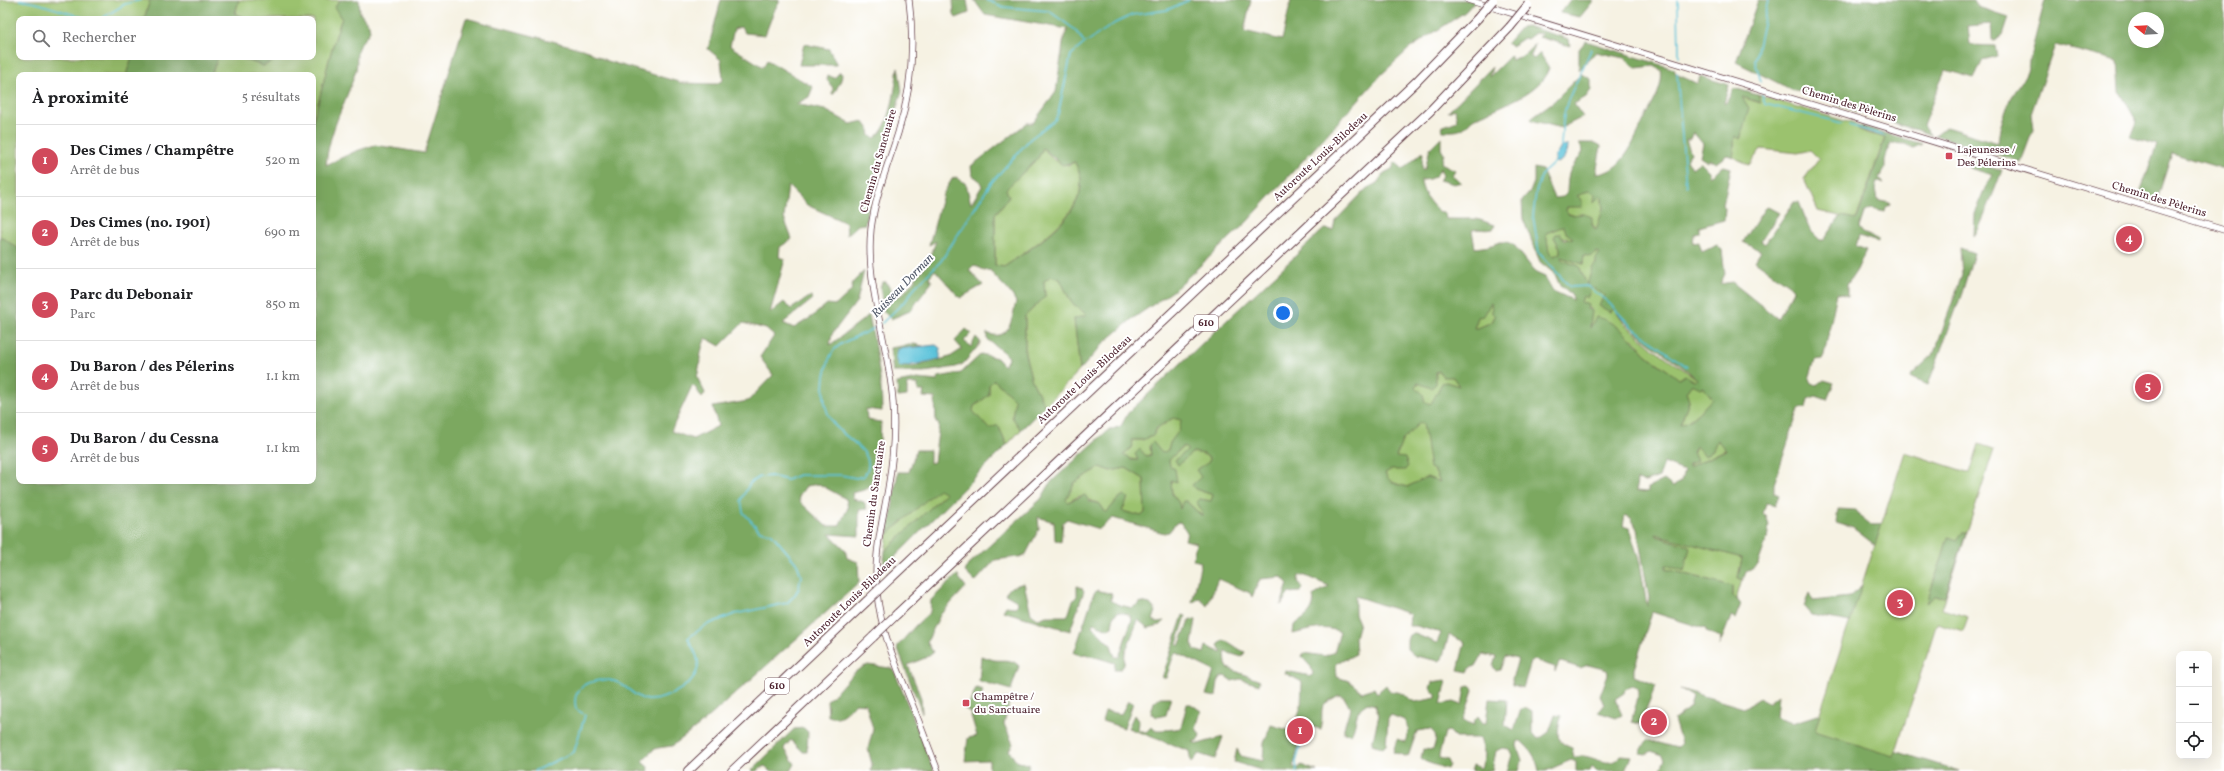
<!DOCTYPE html>
<html lang="fr">
<meta charset="utf-8">
<style>
body{margin:0;font-family:Vollkorn,serif;background:#f6f6f6;color:#202124}
.controls{position:absolute;right:12px;bottom:12px;display:grid;overflow:hidden;border-radius:8px;box-shadow:0 4px 16px #0002}
.controls button{width:36px;height:36px;display:grid;place-items:center;padding:0;border:0;border-bottom:1px solid #e0e0e0;background:#fff;color:#202124;font:20px sans-serif}
.compass{position:absolute;left:2128px;top:12px;width:36px;height:36px;border-radius:50%;background:#fff;box-shadow:0 4px 16px #0002;rotate:288deg}
.you{position:absolute;left:1283px;top:313px;width:14px;height:14px;margin:-10px;border:3px solid #fff;border-radius:50%;background:#1a73e8;box-shadow:0 0 0 6px #1a73e833}
.badge{display:grid;place-items:center;width:26px;height:26px;border-radius:50%;background:#d1495b;color:#fff;font-size:13px;font-weight:700}
.pin{position:absolute;translate:-50% -50%;border:2px solid #fff;box-shadow:0 1px 4px #0006}
.list{margin:0;padding:0;list-style:none}
h2{display:flex;justify-content:space-between;align-items:center;height:52px;margin:0;padding:0 16px;font-size:17px}
h2 small{font-size:13px;font-weight:400;color:#757577}
.list li{display:grid;grid-template-columns:26px 1fr auto;gap:12px;align-items:center;box-sizing:border-box;height:72px;padding:0 16px;border-top:1px solid #e0e0e0}
.list b{display:block;font-size:15px;white-space:nowrap}
.list p{margin:0;font-size:13px;white-space:nowrap;color:#757577}
.list em{font-size:13px;font-style:normal;color:#757577}
.icon{flex:none;width:22px;height:22px;fill:none;stroke:currentColor;stroke-width:2;stroke-linecap:round;stroke-linejoin:round}
.map{position:relative;flex:none;width:2224px;height:771px;overflow:hidden}
.search{position:absolute;background:#fff;box-shadow:0 4px 16px #0002;left:16px;top:16px;width:300px;height:44px;display:flex;align-items:center;gap:10px;box-sizing:border-box;padding:0 14px;border-radius:8px;color:#757577;font-size:15px}
.panel{position:absolute;background:#fff;box-shadow:0 4px 16px #0002;left:16px;top:72px;width:300px;height:412px;border-radius:8px}
.map>svg:first-child{display:block}
.green{fill:#9bc26e;stroke:#72704c}
.forest{fill:#7ca861;stroke:#636446;fill-rule:evenodd}
.water{fill:#5cc3da;stroke:#537182}
.lines{fill:none;stroke-linecap:round;stroke-linejoin:round}
.stream{stroke:#5cc3da;stroke-width:1.5}
.minor-casing{stroke:#643f47;stroke-width:7}
.highway-casing{stroke:#643f47;stroke-width:10}
.minor{stroke:#fff;stroke-width:5.5}
.highway{stroke:#fff;stroke-width:8}
.highway-bridge-casing{stroke:#643f47;stroke-width:10;stroke-linecap:butt}
.highway-bridge{stroke:#fff;stroke-width:8}
.poi-dot{fill:#d1495b;stroke:#fff;stroke-width:1.5}
.labels{text-anchor:middle;dominant-baseline:central;stroke-width:4;stroke-linejoin:round;paint-order:stroke}
.shield{fill:#fff;stroke:#80626b;stroke-width:1}
.shield-label{font-size:10px;font-weight:bold;fill:#4a1f2b}
.street-label{font-size:11px;fill:#4a1f2b;stroke:#fff}
.poi-label{font-size:11px;fill:#4a1f2b;stroke:#fff;text-anchor:start}
.water-label{font-size:12px;font-style:italic;fill:#505868;stroke:#fff}
</style>
<div class="map">
<svg width="2224" height="771" viewBox="0 0 2224 771">
<rect width="100%" height="100%" fill="#fff"/>
<filter id="ink" filterUnits="userSpaceOnUse"><feTurbulence type="fractalNoise" baseFrequency=".025" numOctaves="2"/><feDisplacementMap in="SourceGraphic" scale="8" xChannelSelector="R" yChannelSelector="G"/><feConvolveMatrix kernelMatrix="1 2 1 2 8 2 1 2 1" color-interpolation-filters="sRGB"/></filter>
<filter id="wash" filterUnits="userSpaceOnUse"><feTurbulence type="fractalNoise" baseFrequency=".012" numOctaves="4" result="noise"/><feDisplacementMap in="SourceGraphic" scale="16" xChannelSelector="R" yChannelSelector="G"/><feGaussianBlur stdDeviation="0.9" result="paint"/><feColorMatrix in="noise" values="0 0 0 0 0 0 0 0 0 0 0 0 0 0 0 0 0 1.4 0 .05"/><feComposite in="paint" operator="in"/></filter>
<g filter="url(#wash)">
<rect width="100%" height="100%" fill="#f6f2e3"/>
<path class="green" d="M0,0H150L144,19H19V57H132L126,75H19V249L13,247L0,236Z
M239,0H340L336,7L342,18C329,51 324,86 313,120V75H211L218,57H238L263,66L282,57H313V19H249L235,14Z
M1758,95L1858,125V129L1869,134L1885,137L1856,220L1818,211L1804,179L1819,159L1810,150L1798,153L1761,149L1749,165L1733,157C1735,149 1733,144 1735,136L1741,138L1742,97L1760,103Z
M1043,148L1054,160L1068,165L1075,162C1077,168 1081,174 1081,180C1084,216 1029,249 1004,267L995,265V214L1009,197L1005,189L1038,158Z
M1588,191L1595,194L1597,200L1600,196L1602,198L1603,209L1597,230L1584,214L1569,215L1566,210L1576,196Z
M1564,226L1574,239L1554,237L1560,248V253L1554,256L1549,252L1546,233Z
M1601,252C1596,264 1590,273 1587,286L1579,266L1561,260V257L1583,264V255Z
M1051,276L1060,279L1071,302L1087,315L1074,319L1080,370L1045,406L1032,381L1025,354V316L1045,297L1044,281Z
M1592,287L1605,295L1602,300L1614,308L1625,324L1653,348L1697,379L1695,381L1679,379L1646,354L1634,340L1590,329L1589,324L1592,311L1581,302L1583,296L1587,297Z
M1491,301L1495,316L1492,322L1478,328H1474L1478,317Z
M1439,371L1453,377L1460,387L1446,382L1431,404L1424,402L1415,386Z
M994,379L1015,400L1012,417L1021,430L1007,445L998,425L989,430L973,411L974,406L989,395V385Z
M1692,384L1703,386L1714,399C1703,406 1692,422 1680,424L1689,401L1686,392Z
M1173,418L1182,420C1180,438 1170,436 1168,450L1162,454L1150,445L1151,454C1137,459 1137,463 1122,455L1133,446L1131,440H1142Z
M1419,423H1423L1434,470L1440,482L1424,480L1406,487L1391,482L1388,480L1385,473C1396,466 1397,451 1402,441C1405,435 1414,428 1419,423Z
M1717,440L1727,449L1689,467L1696,446Z
M1979,444L1994,449L1942,609L1968,617L1963,631L1937,623L1894,757L1814,731L1905,452L1970,473Z
M1184,446L1189,450L1175,460C1188,454 1197,448 1209,458V462L1195,489L1213,495L1211,501L1200,499L1204,515H1201L1186,501L1180,510L1179,503L1172,494L1169,460Z
M1101,467L1110,471L1126,468L1144,479L1145,513L1141,516L1122,511L1128,498H1119L1106,513L1100,504L1079,496L1068,502L1065,500L1075,482Z
M939,488L946,493L885,551L888,534Z
M1655,533L1742,558L1738,577L1742,580L1736,600L1732,596V586L1666,569V565L1689,546L1656,536Z"/>
<path class="forest" d="M150,0H239L235,14L249,19H144Z
M340,0H359L360,13L369,25L370,31C367,37 362,40 359,46C355,53 358,62 356,70C346,104 329,129 326,165L356,151L375,145L424,153L466,18L586,50L607,61L682,83L716,84L723,80L721,60L708,49L721,0H780L774,11L765,35L745,33L741,27L734,29L730,46L763,67L767,60L813,87L809,97L796,104L825,110L851,124L863,121L869,129L870,136L875,138C892,126 895,87 898,67L902,91L873,185L865,224L858,225L847,235L846,223L807,205L788,186L784,218L792,239L780,247L779,257L785,259L770,313L784,302L791,309L811,296L813,299L783,323L794,328L813,316L827,304L836,305L851,291L853,282L864,271L857,301L832,334L830,345L869,315C875,347 882,378 882,411L866,409L867,420L881,422C880,437 880,472 871,484C867,491 859,491 852,493L853,499L864,502L867,509L859,510V536L829,534L845,549L847,558L858,562L859,583L700,725L672,746L658,748L653,750L642,762L648,767L649,771H0V236L19,249V481H313V120C324,86 329,52 342,18L335,7ZM743,323L766,329L774,336L760,357L773,375L748,401L713,407L718,426L693,439L671,431L692,386L695,387L702,398L705,393L697,377C701,364 699,350 706,338L720,346ZM819,484L846,499L848,508L839,526H826L800,502L799,496L806,486Z
M953,0H967L969,13L956,18L954,15Z
M974,0H1251L1244,31L1282,40L1291,0H1476L1465,12L1409,49L1382,74L1246,223L1173,291L1132,319L1105,342L1080,370L1074,319L1087,315L1071,302L1060,279L1051,276L1044,281L1045,297L1025,316V354L1032,381L1045,406L1021,430L1012,417L1015,400L994,380L989,385V395L974,406L973,411L989,429L998,425L1007,445L883,569L885,551L946,493L939,489L888,534L898,472H909L916,450H930V463L934,462L939,424L936,423L935,398L923,397L924,391H918V384H907V396L898,397L897,383L917,379L938,381V377L961,373L981,354L997,358L1004,366L1009,357L987,339V333C1010,343 1012,318 1016,302C1010,289 998,282 990,270L984,271L974,265L969,270L983,285L960,298L935,270L929,277L932,282L910,311L891,319L884,312L880,287L883,282H886L894,296L897,297L903,294L928,263L936,241L929,245L943,194L952,179L956,177L966,184L971,204L982,186L979,180L972,175L971,166L1027,123H1033L1056,92L1064,37L1068,29L985,15ZM1043,148L1062,165L1075,162C1077,168 1081,174 1081,180C1084,217 1030,249 1004,267L995,265V214L1009,197L1006,189L1038,158Z
M1570,0H1594L1580,17L1560,13Z
M1758,0H1974L1978,7L2009,17L2003,35L1995,40H1992L1991,24L1968,26L1970,45L1995,46L1997,56L1983,60L1974,78L1945,70L1923,126L1932,135L1843,107L1809,93L1794,91L1736,62Z
M2045,0H2224V169L2172,153L2156,203L2138,198L2157,145L2131,137L2137,122L2120,92L2118,61L2055,45L2031,114L2033,130L2021,162L1935,135L1946,127L1998,143C1999,125 2006,108 2015,92C2021,81 2029,74 2029,61ZM2134,18H2158V42H2134Z
M1527,26L1569,39L1570,46L1539,37L1542,34L1535,33L1527,39L1524,38L1512,46L1507,43L1521,27Z
M1586,41L1674,69L1676,74L1698,84L1700,76L1729,85L1724,103H1726L1734,88L1758,95L1761,103L1742,97L1749,108L1740,139L1735,136C1733,144 1735,149 1733,157L1727,155L1716,163L1709,159L1706,161L1700,157L1703,144L1693,132L1690,139H1686L1691,153L1687,159L1692,168L1700,162L1709,171V176L1724,166L1731,168L1723,205L1725,208L1724,220L1699,227V233L1694,234L1693,243L1699,242L1702,252L1717,245L1722,250L1725,274L1720,284L1732,282L1778,319L1794,289L1755,261L1761,251L1743,242L1766,206L1779,213L1761,241L1765,244L1794,202H1799L1810,230L1820,240H1824L1841,216L1857,219L1885,138L1858,129V125L1922,144L1913,148L1905,144L1890,143L1885,160V167L1879,178L1884,184L1877,181L1875,190L1877,200L1890,203V205L1886,207L1885,212L1871,209L1864,213L1859,228L1863,233L1877,239V242L1859,236L1856,246L1866,250L1857,270L1847,285V296L1837,293L1824,355L1822,359L1815,360L1809,379L1811,383L1817,385L1824,380L1834,383L1827,400L1816,396L1808,399L1806,408L1799,409L1774,484V493L1779,495L1775,506L1766,503L1763,514L1766,515L1769,526L1767,539L1758,564L1746,572L1743,580L1738,578L1742,558L1655,534L1656,536L1689,546L1690,548L1684,571L1666,565V569L1732,586V596L1741,604L1735,619L1731,617L1719,646L1721,637L1706,632V629L1652,612L1634,669V676L1656,685L1640,724L1632,722C1632,711 1641,698 1637,688L1633,686L1625,689L1624,693L1615,699L1622,715L1616,718L1598,712L1604,704L1600,696L1608,674L1607,670L1588,665L1580,668L1561,662L1559,663L1555,672V667L1533,660L1531,662L1523,688L1513,685L1512,679L1518,659L1505,656L1500,670L1496,671L1493,666L1496,657L1483,654L1476,666L1470,668L1468,672L1458,670L1465,642L1449,635L1442,659L1439,661L1415,656L1407,649V640L1409,635L1415,634L1437,643L1441,633L1416,626H1409L1410,614L1355,596V614L1359,623L1355,637L1356,654L1336,664L1337,677L1349,681L1362,692L1374,688L1377,693L1386,685L1390,692C1405,691 1404,697 1415,702L1436,698V695L1430,688L1432,682L1445,680L1447,681L1441,704L1454,702L1462,705L1465,688L1468,686L1472,687L1473,690L1463,721L1474,725V721L1478,716L1483,723H1486L1489,699L1507,700L1505,725L1514,730L1521,709L1527,708L1532,711V734L1539,739L1549,732L1555,715L1561,716C1558,733 1553,741 1572,748L1574,757C1578,758 1580,756 1583,756C1597,757 1610,770 1621,755L1631,756L1625,771H1596L1592,767L1590,771H1576V762L1571,760L1546,771H1539C1536,757 1531,750 1521,741H1518L1517,746L1522,760L1519,771H1507L1512,755L1509,749L1502,748L1496,751L1492,771H1471L1473,765L1481,768L1485,755L1480,738H1456L1449,731L1445,732L1439,755V758L1447,760L1449,765L1447,769L1426,762L1421,758L1423,749L1433,750L1436,739L1435,734L1430,729L1417,731L1408,757L1393,752L1397,739L1405,742L1409,730L1404,720L1391,715L1388,719L1386,745L1383,748L1372,744L1379,715L1375,705L1368,703C1353,710 1358,723 1351,734L1344,733V728L1350,708L1344,697L1339,695C1316,708 1324,704 1321,729L1296,723L1301,706L1302,682L1285,673L1286,671L1311,676L1313,674L1311,667L1302,657L1303,653L1325,656L1334,652L1340,632C1324,625 1310,630 1293,634L1294,625C1305,618 1316,611 1313,596L1329,586L1303,575L1299,576L1298,581L1303,589L1300,592L1289,593L1281,605L1288,584L1282,577L1260,579L1252,597L1250,593L1218,579L1207,606L1200,598L1192,603L1201,562L1194,560L1193,558L1196,543L1185,540L1187,532L1180,522L1176,523L1169,532L1164,533L1113,518L1099,529L1067,519L1063,522L1061,542L1055,540L1054,522L1038,517L1039,529L1025,556L995,560L975,582L965,572L968,565L1041,499L1051,482L1107,431L1121,426L1128,413L1324,229L1333,230L1335,221L1366,189L1377,183L1384,173L1392,169L1395,162L1403,169L1423,152L1422,169H1425L1430,148L1441,137V149L1444,154L1441,163L1455,170L1452,175L1461,182L1454,184L1439,180L1443,176L1440,168C1438,177 1430,180 1421,180C1421,192 1434,211 1445,214L1446,219H1477L1495,225L1493,229C1486,231 1480,228 1472,230L1475,248L1489,246L1500,242H1507L1514,245L1536,273L1545,277L1553,291L1573,300L1572,295L1559,284L1555,274L1540,262L1523,219L1522,201L1530,192L1534,182V168L1542,170L1554,198L1563,197L1567,193C1568,167 1570,171 1583,152L1579,143H1596L1601,146L1596,174C1622,173 1634,141 1643,122C1651,106 1664,88 1661,70L1654,66L1636,68L1624,58L1596,52L1579,70V49ZM1588,191L1595,194L1594,203L1600,196L1602,198L1603,209L1596,230L1592,225V217L1584,214L1569,215L1566,210L1567,207H1582V200L1577,196ZM1564,226L1566,233L1573,238L1564,240L1561,234H1556L1554,237L1560,248V253L1554,256L1549,252L1546,233ZM1597,252L1600,253L1596,258V264L1592,268L1587,285L1579,266L1562,260L1561,257L1583,264L1584,255L1590,257ZM1592,287L1604,295L1599,306L1610,312L1614,309C1637,339 1670,354 1697,379L1695,381L1685,375L1679,379C1668,370 1656,363 1646,354C1632,340 1616,321 1596,317L1590,328L1592,311L1587,309L1588,305L1581,302L1583,296L1587,298ZM1491,302L1492,313L1495,316L1492,322L1478,328H1474L1478,317L1484,316ZM1439,371L1443,377H1453L1459,386L1446,382L1442,383L1431,404L1425,402L1423,394L1415,386L1418,383L1431,388L1436,384V372ZM1692,384L1700,388L1703,387L1713,399C1704,406 1692,422 1680,424L1689,401L1686,392ZM1173,418L1181,420C1180,437 1170,436 1168,450L1162,453L1153,442L1150,445L1151,455L1146,456L1140,449L1135,454L1138,460H1131L1128,456L1123,455L1133,446L1131,440H1142L1153,436L1157,428ZM1419,423H1423L1430,468L1434,470L1440,482L1427,477L1407,487C1397,484 1389,483 1385,473L1391,470H1405L1408,466L1405,458L1396,457L1402,441ZM1717,440L1726,450L1689,467V464L1697,461L1693,452L1696,446L1705,456L1713,450ZM1183,446L1188,450L1175,460L1178,465L1193,452L1204,454L1209,458V462L1196,470L1201,477L1192,485L1195,489L1213,495L1211,501L1200,499L1197,502L1203,515H1201L1186,501H1183L1180,509L1179,503L1172,494L1171,480L1177,482L1175,469L1170,466L1169,460ZM1664,463L1684,471L1681,481L1673,487L1664,480L1648,488V492L1636,491L1637,480L1645,482L1659,477ZM1101,467L1110,471L1126,468L1144,479L1145,513L1141,516L1122,511L1128,498L1124,495L1119,498L1106,513L1100,504L1089,501L1085,495L1068,502L1066,500L1075,482ZM1625,515L1631,518L1637,529L1649,598L1647,606L1640,563L1629,528L1623,526Z
M804,44L829,49L837,65H799Z
M1535,44L1530,56L1534,59L1540,53L1549,68C1540,95 1496,107 1473,119C1469,122 1466,127 1462,129C1456,132 1449,131 1443,131L1441,127L1457,121L1455,109L1448,112L1492,67L1489,77L1511,55V60L1523,56Z
M132,57H218L211,75H126Z
M238,57H282L263,66Z
M840,72L842,74L841,80L834,94H832L833,88L827,80L828,75L834,78Z
M1581,74L1591,79V90L1586,97L1574,104L1583,117L1561,128L1531,120L1532,117L1553,102Z
M1974,161L2002,170C1999,179 1978,234 1974,237L1975,214L1985,188L1993,175L1969,168L1967,164Z
M1960,248L1974,253L1962,293L1928,385L1909,377L1933,355L1937,345L1962,275Z
M966,329L971,333L964,341L971,347L976,337L980,341V344L963,364L956,367L925,372H893L890,348L914,344L923,346L898,349L899,366L912,367L950,357L962,349L955,341Z
M1838,509L1856,510C1865,522 1865,527 1882,524L1875,545L1853,528L1836,523Z
M1961,533H1966L1945,597L1935,596L1926,603L1941,561L1948,537L1956,540Z
M957,575L966,587L940,615L927,642L933,652L925,658L908,665L921,698L922,713L897,647L915,626L930,612L931,600Z
M1024,583L1031,614L1038,619L1046,616H1067C1072,609 1069,604 1077,596V586L1082,588L1084,591L1070,631L1003,611L1006,606L1015,607L1018,604L1017,601L1005,594L1011,587Z
M1862,586L1850,622L1811,615L1804,607L1809,593L1813,601L1849,597Z
M1097,590L1112,594L1111,600L1117,604L1132,608L1141,602L1150,604L1156,611L1153,620L1157,622L1164,621L1161,625L1148,628L1138,620L1125,653L1124,665L1121,669H1114L1115,663L1085,654L1080,655L1074,653L1094,593ZM1118,612L1128,614L1132,619L1119,657H1115L1111,645L1092,626L1093,623L1108,629L1112,627L1114,615Z
M1183,615L1186,616L1177,644L1179,646L1190,619L1196,620L1192,644L1195,650L1204,653L1206,646L1222,653L1218,645L1223,640C1231,642 1237,649 1245,652L1242,657L1225,652L1226,664L1228,668L1260,681L1259,685L1240,679L1232,681L1225,676L1221,677L1218,682L1216,697L1206,695L1214,671L1177,653L1174,654L1166,678H1162Z
M981,656C985,657 990,659 994,660C1003,661 1012,658 1019,666L1011,690L979,681Z
M868,665L890,668L894,670L934,771H871L872,764L868,749L873,729L866,704L855,703C847,711 841,721 828,716L827,700C842,690 850,670 868,665Z
M976,688L983,690L980,700L997,706L1002,699H1010L1004,724L1013,744L1009,750L1015,760L1030,765L1027,769L1029,771H989V760L965,761L968,738L977,736L970,712L964,708L970,702Z
M1680,689L1744,708L1760,698L1768,703L1778,695L1776,718L1792,723L1820,714L1815,731L1893,756L1895,751L1959,771H1660L1665,759L1663,755L1651,751L1646,754L1640,753L1647,740L1677,748L1681,743L1674,720L1690,707L1693,697Z
M1160,697H1171L1166,715L1157,717L1151,713L1154,702Z
M1128,701L1133,703L1124,728L1102,721L1105,711L1121,714Z
M1187,704H1191L1201,711L1196,728L1200,735L1198,740L1193,742L1198,744L1223,737L1215,759L1199,754L1191,763L1189,751L1128,728L1134,715L1139,722L1138,730L1146,732L1151,727L1154,730C1163,730 1171,730 1181,728Z
M1271,725L1302,734L1293,767L1299,768L1301,765L1317,771H1264L1234,762L1237,749L1241,756L1263,761L1264,743Z
M804,728L808,732L807,752H803L791,740L784,748L795,764L791,771H770L765,766L756,771H751L794,729Z"/>
<path class="water" d="M1561,146H1568C1568,153 1564,159 1558,163L1555,162V156Z
M936,345L940,348V359L903,367L899,366L896,358L898,349Z"/>
<g class="lines">
<path class="stream" d="M20,0L40,4L88,19
M986,0L1004,7L1049,11L1074,29L1085,43
M1678,0L1679,57
M101,19L125,4L141,0
M1677,73L1686,187
M1761,82L1755,61L1768,0
M1762,95L1765,104L1842,123
M1849,125L1885,136
M1561,146C1562,132 1562,117 1567,103C1574,85 1584,68 1591,49
M1556,161L1542,174L1536,192L1533,216L1539,253L1570,287L1587,286L1608,302L1631,326L1687,367
M882,323L907,299L915,287L941,261L991,183L1030,139L1055,120L1058,114L1071,55L1085,43L1115,23L1132,15L1167,10L1189,0
M534,771L574,752L585,715L576,709C574,699 575,694 582,687C585,683 588,683 592,682C623,672 629,698 648,700C666,701 699,683 698,663C698,653 691,647 688,638L706,625L735,614L787,603L794,596L799,588L801,575L797,564L771,533L760,531L743,512L741,500L750,483L760,477L771,476L787,480L799,475H841L856,478L864,476C881,452 843,439 833,423C823,408 823,393 825,376C827,367 829,354 836,348C848,337 866,335 879,325
M1297,771L1296,762L1302,741"/>
</g>
</g>
<g filter="url(#ink)">
<g class="lines">
<g class="minor-casing">
<path id="minor" d="M909,0C915,46 912,89 898,133C888,165 875,196 871,229C865,286 889,344 893,402C895,431 893,460 888,489C883,518 876,546 876,575C876,622 895,662 912,704C921,726 929,749 938,771
M1468,0L2224,230"/>
</g>
<g class="highway-casing">
<path id="highway" d="M891,578L1416,82L1477,19
M897,614L1430,111L1510,27
M688,771L867,601
M732,771L873,637"/>
</g>
<use href="#minor" class="minor"/>
<use href="#highway" class="highway"/>
<g class="highway-bridge-casing">
<path id="highway-bridge" d="M1477,19L1493,0
M1510,27L1528,5
M867,601L891,578
M873,637L897,614"/>
</g>
<use href="#highway-bridge" class="highway-bridge"/>
</g>
</g>
<g class="poi-dot">
<rect x="1945" y="152" width="8" height="8" rx="2"/>
<rect x="962" y="699" width="8" height="8" rx="2"/>
</g>
<g class="labels">
<g class="shield">
<rect x="1194" y="315" width="24" height="16" rx="3"/>
<rect x="765" y="678" width="24" height="16" rx="3"/>
</g>
<g class="shield-label">
<text x="1206" y="323">610</text>
<text x="777" y="686">610</text>
</g>
<g class="street-label">
<text transform="translate(1849 105) rotate(17)">Chemin des Pèlerins</text>
<text transform="translate(1321 157) rotate(-43)">Autoroute Louis-Bilodeau</text>
<text transform="translate(879 161) rotate(-74)">Chemin du Sanctuaire</text>
<text transform="translate(2159 200) rotate(17)">Chemin des Pèlerins</text>
<text transform="translate(1085 380) rotate(-43)">Autoroute Louis-Bilodeau</text>
<text transform="translate(875 494) rotate(-82)">Chemin du Sanctuaire</text>
<text transform="translate(850 602) rotate(-44)">Autoroute Louis-Bilodeau</text>
</g>
<g class="poi-label">
<text x="1957" y="150">Lajeunesse /<tspan x="1957" dy="13">Des Pélerins</tspan></text>
<text x="974" y="697">Champêtre /<tspan x="974" dy="13">du Sanctuaire</tspan></text>
</g>
<g class="water-label">
<text transform="translate(903 286) rotate(-46)">Ruisseau Dorman</text>
</g>
</g>
</svg>
<div class="controls">
<button>+</button>
<button>−</button>
<button><svg class="icon" aria-label="locate" viewBox="0 0 24 24"><circle cx="12" cy="12" r="6"/><path d="M12 2v4M12 18v4M2 12h4M18 12h4"/></svg></button>
</div>
<svg class="compass" viewBox="-18 -18 36 36"><path d="M0-13l5 13h-10z" fill="#e53935"/><path d="M0 13l5-13h-10z" fill="#757577"/></svg>
<div class="you"></div>
<div class="pin badge" style="left:1300px;top:731px">1</div>
<div class="pin badge" style="left:1654px;top:722px">2</div>
<div class="pin badge" style="left:1900px;top:603px">3</div>
<div class="pin badge" style="left:2129px;top:239px">4</div>
<div class="pin badge" style="left:2148px;top:387px">5</div>
<div class="search"><svg class="icon" aria-label="search" viewBox="0 0 24 24"><circle cx="10" cy="10" r="6"/><path d="M15 15l6 6"/></svg>Rechercher</div>
<section class="panel">
<h2>À proximité<small>5 résultats</small></h2>
<ul class="list">
<li><span class="badge">1</span><div><b>Des Cimes / Champêtre</b><p>Arrêt de bus</p></div><em>520 m</em></li>
<li><span class="badge">2</span><div><b>Des Cimes (no. 1901)</b><p>Arrêt de bus</p></div><em>690 m</em></li>
<li><span class="badge">3</span><div><b>Parc du Debonair</b><p>Parc</p></div><em>850 m</em></li>
<li><span class="badge">4</span><div><b>Du Baron / des Pélerins</b><p>Arrêt de bus</p></div><em>1.1 km</em></li>
<li><span class="badge">5</span><div><b>Du Baron / du Cessna</b><p>Arrêt de bus</p></div><em>1.1 km</em></li>
</ul>
</section>
</div>
